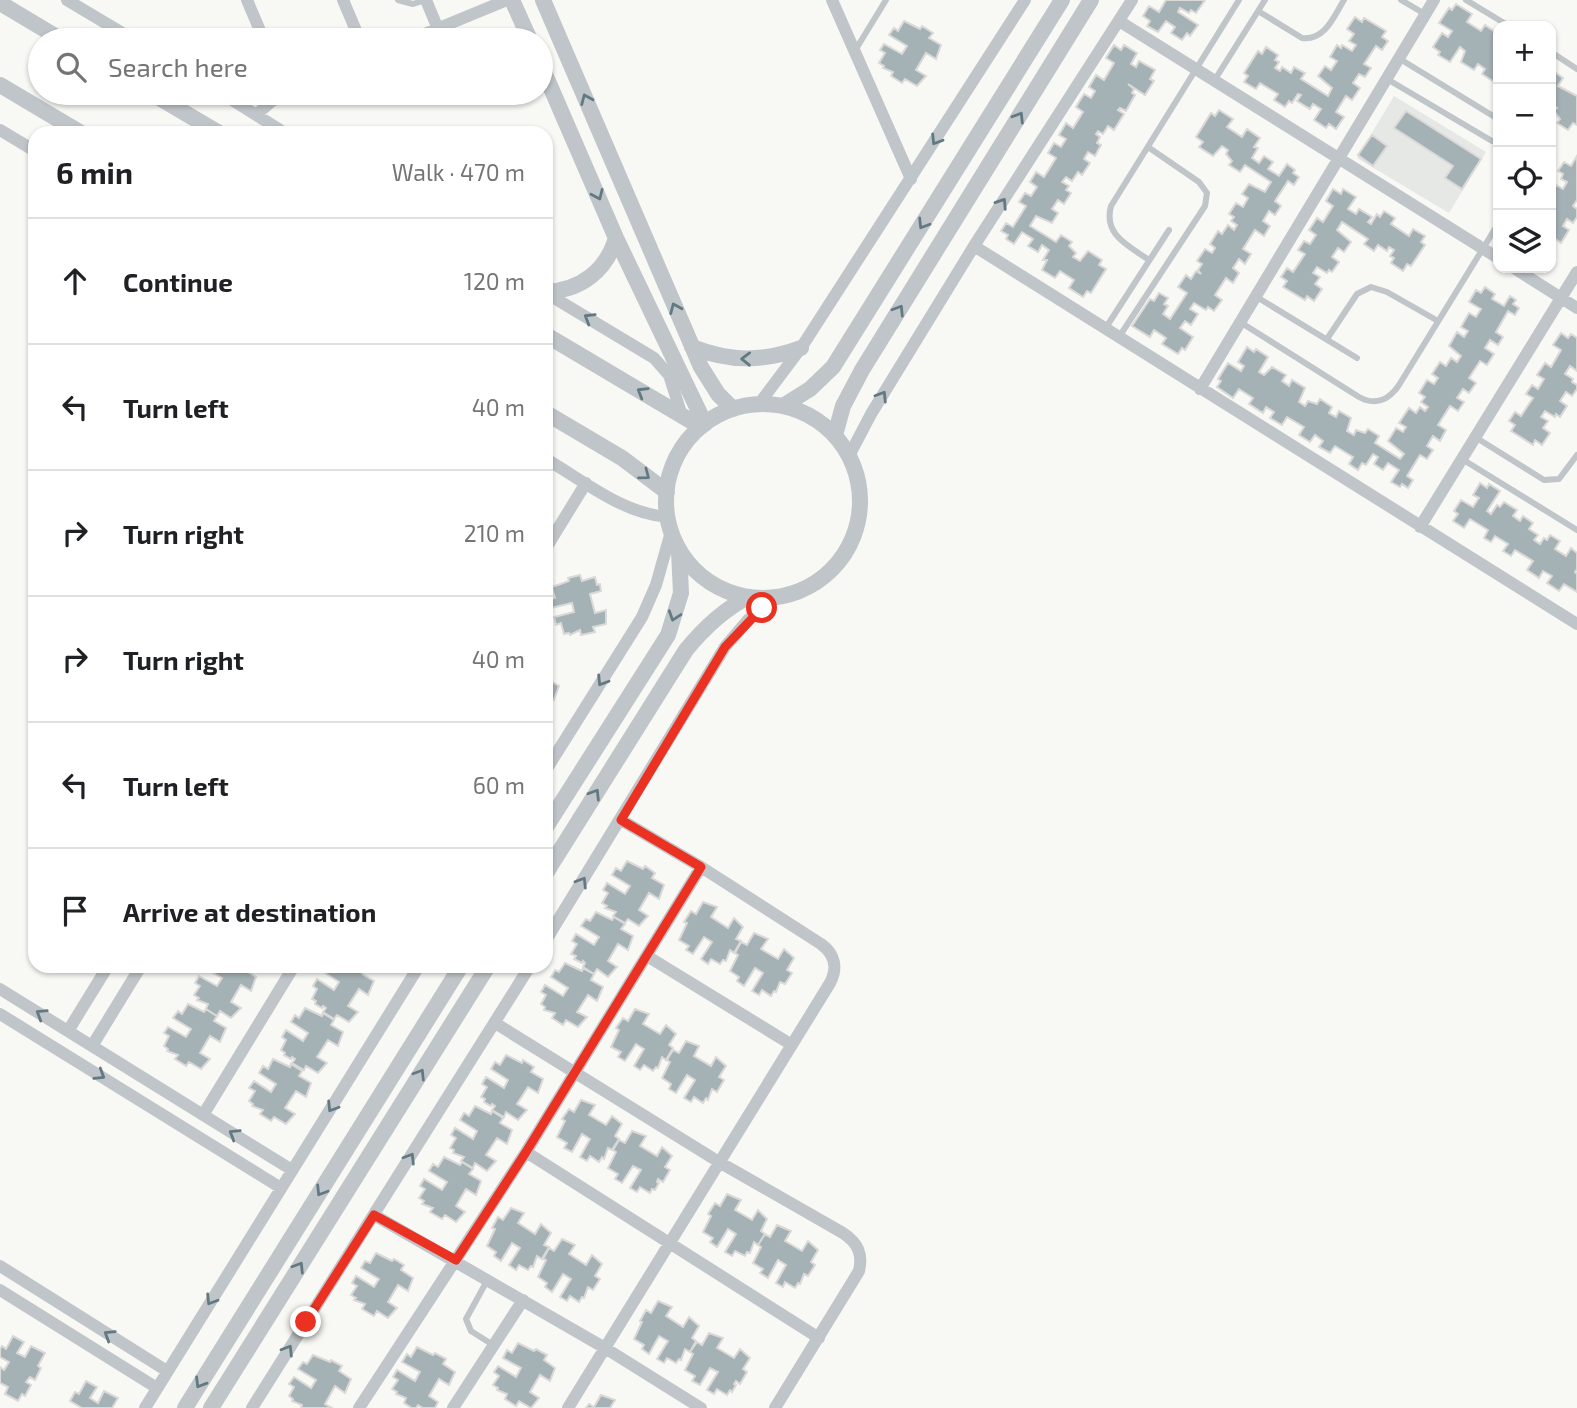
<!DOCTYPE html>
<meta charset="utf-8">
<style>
body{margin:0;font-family:"Exo 2",sans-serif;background:#f6f6f6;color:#202124}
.controls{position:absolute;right:21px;top:21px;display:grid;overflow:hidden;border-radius:14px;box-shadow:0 2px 5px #0004}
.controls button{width:63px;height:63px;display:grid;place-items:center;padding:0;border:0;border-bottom:2px solid #e0e0e0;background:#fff;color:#202124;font:35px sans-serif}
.stop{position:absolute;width:21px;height:21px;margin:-16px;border:5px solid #eb3222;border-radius:50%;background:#fff}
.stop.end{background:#eb3222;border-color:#fff;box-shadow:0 2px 7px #0008}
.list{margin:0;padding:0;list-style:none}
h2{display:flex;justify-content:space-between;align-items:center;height:91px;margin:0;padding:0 28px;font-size:30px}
h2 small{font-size:23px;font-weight:400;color:#757577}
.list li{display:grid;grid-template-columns:46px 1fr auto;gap:21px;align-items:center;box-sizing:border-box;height:126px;padding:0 28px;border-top:2px solid #e0e0e0}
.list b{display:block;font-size:26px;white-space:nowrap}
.list em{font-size:23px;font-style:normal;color:#757577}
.icon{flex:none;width:38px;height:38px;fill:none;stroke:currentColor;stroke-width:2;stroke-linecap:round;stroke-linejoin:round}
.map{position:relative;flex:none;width:1577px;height:1408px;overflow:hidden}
.search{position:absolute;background:#fff;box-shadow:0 2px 5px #0004;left:28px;top:28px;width:525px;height:77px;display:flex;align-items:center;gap:18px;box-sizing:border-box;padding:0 24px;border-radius:38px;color:#757577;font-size:26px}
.panel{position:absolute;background:#fff;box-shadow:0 2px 5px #0004;left:28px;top:126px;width:525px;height:847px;border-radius:21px}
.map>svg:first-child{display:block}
.built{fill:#e6e8e6}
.building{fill:#a5b2b5;stroke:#dad9d7;stroke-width:2}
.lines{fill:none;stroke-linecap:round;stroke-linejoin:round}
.service{stroke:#bfc5c8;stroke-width:6}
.minor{stroke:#bfc5c8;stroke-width:12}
.tertiary{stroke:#bfc5c8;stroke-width:16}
.oneway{stroke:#627982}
.route{stroke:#eb3222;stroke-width:9}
</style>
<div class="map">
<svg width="1577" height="1408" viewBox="0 0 1577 1408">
<rect width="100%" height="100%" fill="#f8f8f5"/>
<path class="built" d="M1394,96L1486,152L1449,213L1357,158Z"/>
<path class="building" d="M1166,0H1205L1196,13L1191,10L1189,13L1180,8L1178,12L1198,25L1190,36L1187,33L1182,40L1171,33L1175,27L1166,21L1158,32L1147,26L1150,21L1143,16L1149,6L1159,12Z
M1456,4L1472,14L1467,22L1481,31L1485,25L1498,34L1494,40L1498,42V77L1494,82L1482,74L1485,69L1478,64L1474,70L1461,62L1465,51L1460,47L1450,62L1438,55L1440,52L1433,47L1442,33L1448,37L1452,31L1439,23L1449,8L1452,10Z
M1355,17L1362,22L1364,18L1386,31L1382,37L1388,41L1382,50L1376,46L1364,64L1371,68L1365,77L1359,74L1353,83L1360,88L1352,100L1346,96L1336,112L1344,117L1336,129L1329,124L1326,128L1314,120L1321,109L1313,104L1310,109L1297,101L1301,95L1298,94L1292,103L1289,101L1285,107L1274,100L1278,94L1260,83L1256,89L1244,82L1248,76L1244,73L1258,51L1262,54L1266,47L1278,55L1275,60L1279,62L1275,68L1280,71L1282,67L1291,73L1294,67L1305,73L1301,79L1328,96L1332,88L1318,76L1325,66L1331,70L1337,61L1330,57L1337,45L1341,48L1342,45L1352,51L1356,45L1349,41L1354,34L1347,29Z
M904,21L920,29L922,26L933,33L929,38L941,45L936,59L926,53L916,70L926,76L917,86L905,79L902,83L891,76L893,72L883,68L884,66L879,63L885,53L880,50L884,44L902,54L907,46L889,35L894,28L898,31Z
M1114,45L1121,50L1124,45L1137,53L1131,64L1136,67L1139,61L1155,70L1150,79L1154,81L1145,95L1128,84L1134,89L1132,93L1135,95L1126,111L1120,108L1118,110L1124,114L1114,130L1108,126L1103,134L1098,131L1096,134L1100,137L1097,143L1101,145L1095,156L1088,152L1084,159L1090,163L1082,175L1078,172L1072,181L1066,177L1062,182L1069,186L1066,190L1071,193L1064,204L1058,200L1052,209L1058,213L1052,223L1036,216L1030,226L1056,242L1061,235L1072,242L1069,246L1076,253L1073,257L1080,261L1088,251L1102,260L1099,265L1106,269L1091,293L1087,291L1083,297L1069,288L1074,280L1060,271L1055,278L1042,270L1047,260H1043L1049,250L1042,245L1038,252L1028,246L1033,239L1022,232L1014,244L1006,239L1008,235L1001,231L1006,223L1013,227L1026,206L1019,202L1025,193L1031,196L1037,187L1030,182L1036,172L1044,177L1056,158L1048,153L1054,143L1061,147L1066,139L1059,135L1066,123L1073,128L1083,112L1076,107L1084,94L1091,98L1095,91L1089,87L1096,75L1104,80L1114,63L1106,58Z
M1553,71L1563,78L1558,86L1577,96V125L1573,123L1568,130L1557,123L1560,119L1554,111L1557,108L1551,104V74Z
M1219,110L1233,119L1227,127L1242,137L1247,129L1260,138L1254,147L1258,148L1252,158L1259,163L1264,156L1273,162L1268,169L1279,176L1287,164L1295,170L1293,173L1299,177L1294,185L1288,181L1275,201L1281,206L1275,215L1269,211L1263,221L1270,226L1264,236L1255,230L1243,249L1251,254L1245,264L1239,259L1233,268L1239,273L1233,283L1226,278L1215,295L1222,300L1214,311L1208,307L1206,310L1194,303L1190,309L1198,314L1191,325L1185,321L1180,328L1193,337L1185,350L1182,348L1178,354L1162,344L1166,338L1154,330L1150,337L1132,326L1150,299L1154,301L1159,293L1168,298L1164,304L1168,306L1163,314L1170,319L1187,293L1178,287L1186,275L1191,279L1196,271L1201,274L1198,270L1202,264L1197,261L1205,249L1212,253L1215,248L1210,244L1218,231L1222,234L1228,225L1234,230L1237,225L1231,221L1234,217L1229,214L1236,203L1243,207L1248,198L1242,194L1249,184L1265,192L1271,182L1245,165L1240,172L1229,165L1232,161L1226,154L1228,150L1222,146L1213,156L1199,147L1203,142L1196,137L1211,113L1215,116Z
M1406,111L1481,159L1462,189L1445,178L1453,166L1394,128Z
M1372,135L1387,146L1373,166L1358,155Z
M1577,156V200L1573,206L1577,209V217L1573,223L1567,219L1563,226L1569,230L1561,243L1554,238L1551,244V194L1556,185L1563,189L1567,182L1561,179L1563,174L1558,171L1564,162L1571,166Z
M1333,189L1341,194L1343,189L1356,197L1348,209L1356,214L1359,209L1372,217L1368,222L1371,224L1377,214L1380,217L1384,211L1395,218L1391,224L1409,236L1413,229L1425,236L1421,242L1425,245L1411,266L1407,264L1403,271L1391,263L1394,258L1390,256L1394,250L1389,247L1387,251L1378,245L1374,251L1364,244L1368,239L1342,222L1337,230L1351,242L1344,252L1338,248L1332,257L1339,262L1332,272L1329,270L1327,273L1317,267L1313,273L1320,277L1315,284L1322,289L1314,301L1307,296L1305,300L1283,287L1287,281L1281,277L1287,268L1293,272L1305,254L1298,250L1304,241L1310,244L1316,235L1309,230L1317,218L1323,222L1333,206L1326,201Z
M1485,287L1495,294L1492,299L1504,306L1510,296L1516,300L1513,304L1519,308L1515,315L1508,311L1496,332L1503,337L1498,345L1490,340L1485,348L1494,354L1487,365L1480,361L1469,378L1476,383L1469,393L1463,389L1457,398L1464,402L1458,411L1450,406L1438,425L1446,430L1440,441L1433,436L1427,446L1433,450L1427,459L1420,455L1407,476L1413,480L1408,488L1402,484L1400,487L1391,482L1399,470L1388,463L1383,470L1374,464L1378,457L1373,454L1366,465L1362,463L1358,470L1349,464L1353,457L1335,446L1330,453L1319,447L1323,441L1315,435L1310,442L1299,435L1304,427L1287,417L1282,425L1270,418L1274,412L1266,407L1263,413L1249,404L1253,398L1239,389L1233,398L1217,387L1221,381L1218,379L1228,363L1241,371L1244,366L1238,362L1247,347L1254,352L1256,349L1268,357L1259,372L1264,375L1272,367L1286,375L1282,381L1289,386L1292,380L1305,388L1299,402L1305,406L1308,401L1317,404L1320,399L1332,407L1329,413L1336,417L1339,411L1351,418L1347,431L1354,435L1356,430L1365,433L1368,429L1379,436L1375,443L1400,459L1404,454L1388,441L1396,428L1403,432L1406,427L1399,423L1409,408L1416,413L1420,407L1425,411L1428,407L1421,402L1425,397L1419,393L1427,380L1434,384L1438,378L1432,374L1440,362L1446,366L1451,358L1457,362L1461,356L1449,346L1457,332L1464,337L1468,331L1461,327L1469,313L1476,317L1481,309L1469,302L1476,290L1481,293Z
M1561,333L1568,338L1571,334L1577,338V371L1570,366L1565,374L1573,379L1572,382L1577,385V389L1572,396L1566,392L1560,401L1567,406L1560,417L1556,414L1555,417L1545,411L1541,417L1548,421L1543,428L1550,433L1542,445L1535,440L1533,445L1511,431L1515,425L1509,421L1515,412L1521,416L1533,398L1526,394L1532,385L1538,389L1544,379L1537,375L1545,363L1551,367L1561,350L1553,345Z
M1480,483L1487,488L1489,484L1500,491L1487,511L1491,514L1497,505L1500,507L1504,502L1517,510L1513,516L1520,521L1523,516L1533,523L1529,529L1538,535L1534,540L1540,544L1544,538L1547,540L1550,535L1560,541L1555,549L1566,556L1571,548L1577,553V569L1575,572L1577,574V592L1564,584L1559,591L1547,583L1552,576L1543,571L1539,578L1527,570L1533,561L1515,550L1511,556L1503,551L1508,544L1495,536L1491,542L1484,538L1488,530L1470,519L1464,528L1453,521L1458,514L1454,511L1461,500L1473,507L1479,498L1473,495Z
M580,575L582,581L595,577L597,585L600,584L601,591L590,594L595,613L606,610V624L593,627L595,632L581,635L580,630L570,635L569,633L564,634L561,623L556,625L554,617L574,612L572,603L551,608L549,599L555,598L552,587L569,581L568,578Z
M546,671L550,673L547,679L559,686L554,700L546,695Z
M627,861L643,869L645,866L655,873L652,878L664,885L659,899L649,893L639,910L648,916L639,926L628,919L625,923L613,916L616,912L605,908L607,906L602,903L608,893L603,890L607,883L625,894L630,886L612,875L616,868L621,871Z
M703,902L717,907L711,917L728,928L734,918L743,927L736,939L741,941L734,953L730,950L726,961L723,960L720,964L711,959L708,964L701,959L712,942L704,937L693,954L686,950L689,946L679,940L687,923L684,922L691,911L696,914Z
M596,912L612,920L614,917L625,924L621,929L633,936L628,950L618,944L608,961L617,967L608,977L597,969L594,974L583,967L585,963L583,961L582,963L574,959L576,956L571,954L577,944L572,941L576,934L594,945L599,937L581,926L586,919L590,921Z
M754,933L768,939L761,949L778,959L784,949L794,958L787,970L792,973L785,984L780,982L776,992L774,991L771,996L762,990L759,995L752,991L763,973L755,968L744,986L737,981L739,977L730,971L738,955L735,953L741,942L747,945Z
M565,963L582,971L583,968L594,974L591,980L603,987L597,1001L588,995L577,1012L587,1017L578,1027L566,1020L563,1025L552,1018L555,1013L544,1010L545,1007L541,1004L546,995L541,992L545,985L563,996L568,988L551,977L555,970L559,972Z
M205,966H247L245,970L256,977L251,991L241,985L231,1002L241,1008L231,1018L220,1011L217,1016L206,1009L208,1004L197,1000L199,998L194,995L200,986L195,983L199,976L217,986L222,978L204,968Z
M325,966H361L365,969L362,974L374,981L368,995L359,989L348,1006L358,1012L349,1022L337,1015L334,1019L323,1012L326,1008L323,1006L322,1008L315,1004L316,1001L312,999L317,989L313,986L317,979L334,990L339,982L322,971Z
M188,1004L204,1012L206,1009L217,1016L214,1021L226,1028L220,1042L210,1036L200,1053L210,1059L201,1069L189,1062L186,1066L175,1059L178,1055L167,1051L168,1049L164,1046L169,1036L164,1033L168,1027L186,1037L191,1029L173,1018L178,1011L182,1014Z
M305,1008L322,1016L323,1013L334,1020L331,1025L343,1032L338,1046L328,1040L317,1057L327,1063L318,1073L306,1066L304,1070L292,1063L295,1059L292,1057L291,1059L284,1055L285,1053L281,1050L286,1040L282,1037L286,1030L303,1041L308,1033L291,1022L295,1015L299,1018Z
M635,1009L649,1014L643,1024L660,1034L666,1025L676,1034L669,1045L673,1048L666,1060L662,1057L658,1068L656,1067L653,1071L644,1065L640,1070L634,1066L644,1049L636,1044L625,1061L618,1057L621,1052L611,1047L619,1030L616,1028L623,1018L628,1021Z
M686,1041L699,1046L694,1056L711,1066L716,1057L726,1066L719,1077L724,1080L717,1092L712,1089L708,1100L706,1098L703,1103L694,1097L691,1102L684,1098L695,1080L687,1075L676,1093L669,1089L671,1084L662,1078L670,1062L667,1060L673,1050L679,1053Z
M506,1055L522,1063L523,1060L534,1067L531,1072L543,1079L538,1093L528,1087L517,1104L527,1110L518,1120L506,1112L504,1117L492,1110L495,1106L492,1104L491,1106L484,1102L485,1099L481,1097L487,1087L482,1084L486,1077L504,1088L508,1080L491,1069L495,1062L500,1065Z
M273,1059L290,1067L291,1064L302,1071L299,1076L311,1083L306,1097L296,1091L285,1108L295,1114L286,1124L274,1117L271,1121L260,1114L263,1110L252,1106L253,1104L249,1101L255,1091L249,1088L254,1081L271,1092L276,1084L259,1073L263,1066L268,1069Z
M581,1100L595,1105L589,1115L606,1125L612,1116L622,1124L615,1136L619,1139L612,1150L608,1148L604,1159L602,1157L599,1162L590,1156L587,1161L580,1157L590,1139L582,1134L572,1152L564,1148L567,1143L557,1137L565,1121L562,1119L569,1109L574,1112Z
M475,1106L491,1114L492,1111L503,1118L500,1123L512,1130L507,1144L497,1138L486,1155L496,1161L487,1171L475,1163L473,1168L461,1161L464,1157L453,1153L454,1150L450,1148L456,1138L451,1135L455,1128L473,1139L477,1131L460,1120L464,1113L469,1116Z
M632,1131L646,1136L640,1146L657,1156L662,1147L672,1156L665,1167L670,1170L663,1182L658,1179L657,1182L659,1183L655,1190L652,1189L650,1193L640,1187L637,1192L630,1188L641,1170L633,1166L622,1183L615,1179L618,1174L608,1168L616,1152L613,1150L619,1140L625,1143Z
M444,1157L460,1165L462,1162L473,1169L469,1174L481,1181L476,1195L466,1189L456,1206L465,1212L456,1222L445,1215L442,1219L430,1212L433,1208L422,1204L424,1201L419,1198L425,1189L420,1186L424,1179L442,1190L447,1182L429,1171L433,1164L438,1167Z
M727,1194L741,1200L735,1210L752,1220L758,1210L767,1219L761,1231L765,1234L758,1245L754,1242L750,1253L747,1252L745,1256L735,1251L732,1256L725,1252L736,1234L728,1229L717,1247L710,1242L713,1238L703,1232L711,1216L708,1214L715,1203L720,1206Z
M511,1208L524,1213L518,1223L535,1234L541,1224L551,1233L544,1245L549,1247L542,1259L537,1256L533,1267L531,1266L528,1270L519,1265L516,1270L509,1265L520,1248L512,1243L501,1261L494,1256L496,1252L487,1246L495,1229L492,1228L498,1217L503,1220Z
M777,1225L791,1231L785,1241L802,1251L808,1241L818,1250L811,1262L815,1265L808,1276L804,1274L800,1284L798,1283L795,1288L785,1282L783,1287L776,1283L786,1265L778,1260L768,1278L760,1273L763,1269L753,1263L761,1247L758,1245L765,1234L770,1237Z
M562,1239L575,1245L569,1254L586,1265L592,1255L602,1264L595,1276L600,1279L593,1290L588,1287L584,1298L582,1297L579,1302L570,1296L567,1301L560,1297L571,1279L563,1274L552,1292L545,1287L547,1283L538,1277L546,1260L543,1259L549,1248L554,1251Z
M376,1253L392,1261L394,1259L404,1265L401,1270L413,1278L408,1291L398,1285L388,1302L397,1308L388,1318L377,1311L374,1316L362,1309L365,1304L354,1300L356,1298L351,1295L357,1286L352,1283L356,1276L374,1287L379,1279L361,1268L365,1261L370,1263Z
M658,1301L672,1307L666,1316L683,1327L689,1317L699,1326L692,1338L696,1341L690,1352L685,1349L681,1360L679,1359L676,1363L667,1358L664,1363L657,1359L668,1341L659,1336L649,1354L642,1349L644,1345L634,1339L642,1322L640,1321L646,1310L651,1313Z
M709,1333L723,1338L717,1348L734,1358L740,1349L750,1358L743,1369L747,1372L740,1384L736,1381L734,1384L736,1385L732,1392L730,1390L727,1395L717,1389L714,1394L707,1390L718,1372L710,1368L700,1385L692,1381L695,1376L685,1370L693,1354L690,1352L697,1342L702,1345Z
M13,1336L24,1342L17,1353L25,1357L31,1346L45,1353L38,1366L41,1368L35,1380L30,1377L26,1382L31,1385L25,1396L22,1394L18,1401L5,1394L8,1387L0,1383V1367L4,1370L9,1362L0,1357V1349L2,1346L6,1349Z
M518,1343L534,1351L536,1349L547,1355L544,1360L555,1368L550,1381L540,1375L530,1392L539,1398L531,1408L519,1401L516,1406L505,1399L507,1394L497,1390L498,1388L493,1385L499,1376L494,1372L498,1366L516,1377L521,1368L503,1358L507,1350L512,1353Z
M417,1347L433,1355L435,1353L446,1359L443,1364L455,1372L449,1385L439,1379L429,1396L438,1402L435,1408H423L418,1405L416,1408H412L404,1403L406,1398L396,1394L397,1392L392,1389L398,1380L393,1377L397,1370L415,1381L420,1372L402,1362L407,1354L411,1357Z
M313,1355L330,1362L331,1360L342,1366L339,1371L351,1379L345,1393L335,1386L325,1404L332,1408H301L302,1405L292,1401L293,1399L289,1396L294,1387L289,1384L294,1377L311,1388L316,1380L298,1369L303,1362L307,1364Z
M86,1381L97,1387L90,1398L98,1403L104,1391L118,1398L112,1408H82L70,1401L75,1392L79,1394Z
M601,1395L615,1400L610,1408H586L589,1404L594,1407Z"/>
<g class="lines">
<path class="service" d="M398,0L413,4L426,0
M1401,0L1425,14
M1466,0L1509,26
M1258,11L1302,38C1325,41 1334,16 1344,0
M856,49L886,0
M1551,52L1577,69
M1400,59L1498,119
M1387,79L1492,141
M1214,81L1265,0
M1149,260C1129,246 1103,235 1111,206L1239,0
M1255,296L1357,358
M1240,322L1359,397C1375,406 1389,400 1399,385L1498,224
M1105,329L1169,230
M1119,337L1205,206L1207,193L1199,182L1148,147
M1327,339L1357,294L1371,287L1387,292L1438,321
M1475,437L1544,480L1559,479L1577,455
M1462,459L1577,530
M488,1279L466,1319L471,1331L493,1345"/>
<path class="minor" d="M67,0L134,40
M247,0L264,40
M343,0L360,40
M426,0L438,29
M832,0L911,179
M1119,21L1498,258
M410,40L507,0
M221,93L285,133
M257,114L272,101L286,93
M0,130L35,151
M974,246L1577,624
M1514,268L1577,308
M546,293L654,358L669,375L682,416
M1200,389L1434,0
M759,404L801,348L1025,0
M849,456L871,414L974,246L1132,0
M546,459C584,481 623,514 668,517
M1420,527L1577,272
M546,548L586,483
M546,770L642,617L656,585L671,532
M546,940L725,647L748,620L776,597
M647,956L792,1045
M0,989L292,1170
M0,1014L281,1188
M495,1023L719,1162L843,1233C858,1243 863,1254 859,1271L775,1408
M68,1031L108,966
M92,1046L141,966
M203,1115L294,966
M526,1152L819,1338
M374,1215L605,1348L701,1408
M0,1266L167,1371
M0,1290L157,1388
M145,1408L419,966
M252,1408L530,966
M359,1408L526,1152L701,867
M453,1408L523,1300
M568,1408L830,983C838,968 835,954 821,944L701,867L621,820"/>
<path class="tertiary" d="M512,0L530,40
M543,0L701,367L718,394L733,409
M0,3L62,40
M541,65L616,238L705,424
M0,85L81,133
M151,93L219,133
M546,292C581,290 606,271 616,238
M546,335L701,427
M692,347C730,362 763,362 801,348
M666 501a97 97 0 1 1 194 0a97 97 0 1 1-194 0Z
M783,406L810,389L833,367L1062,0
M546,413L622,458L667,492
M835,435L843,406L862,370L1091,0
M546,827L668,635L681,593L679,552
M546,873L686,650C704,628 723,610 748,597
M185,1408L461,966
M211,1408L488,966"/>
</g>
<defs><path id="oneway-chevron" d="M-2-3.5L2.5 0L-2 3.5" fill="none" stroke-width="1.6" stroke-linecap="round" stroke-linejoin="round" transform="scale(1.75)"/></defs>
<g class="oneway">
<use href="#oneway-chevron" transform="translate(586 99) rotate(-113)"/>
<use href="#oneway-chevron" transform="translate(1019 117) rotate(-58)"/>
<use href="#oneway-chevron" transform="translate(936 140) rotate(122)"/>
<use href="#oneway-chevron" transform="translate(598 195) rotate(66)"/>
<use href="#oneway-chevron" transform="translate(1002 203) rotate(-57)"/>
<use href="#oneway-chevron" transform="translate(923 224) rotate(122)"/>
<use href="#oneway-chevron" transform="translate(675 308) rotate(-113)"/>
<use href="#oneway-chevron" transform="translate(899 310) rotate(-58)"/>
<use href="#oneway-chevron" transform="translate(589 318) rotate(-149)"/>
<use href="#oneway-chevron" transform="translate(746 359) rotate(-179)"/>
<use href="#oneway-chevron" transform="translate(642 392) rotate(-149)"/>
<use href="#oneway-chevron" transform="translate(882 396) rotate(-58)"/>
<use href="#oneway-chevron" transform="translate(645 475) rotate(37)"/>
<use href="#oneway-chevron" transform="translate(674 616) rotate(108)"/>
<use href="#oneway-chevron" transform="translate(602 681) rotate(122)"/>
<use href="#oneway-chevron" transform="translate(595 794) rotate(-58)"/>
<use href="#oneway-chevron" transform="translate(582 882) rotate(-58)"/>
<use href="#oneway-chevron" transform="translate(41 1014) rotate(-148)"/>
<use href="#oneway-chevron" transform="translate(420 1074) rotate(-58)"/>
<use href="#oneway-chevron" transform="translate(100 1075) rotate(32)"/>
<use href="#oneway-chevron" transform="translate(332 1107) rotate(122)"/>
<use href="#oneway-chevron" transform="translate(234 1134) rotate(-148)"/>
<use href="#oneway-chevron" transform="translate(410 1158) rotate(-58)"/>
<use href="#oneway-chevron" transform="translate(321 1191) rotate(122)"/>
<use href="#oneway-chevron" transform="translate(299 1267) rotate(-58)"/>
<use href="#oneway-chevron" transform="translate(211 1300) rotate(122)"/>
<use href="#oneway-chevron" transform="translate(109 1335) rotate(-148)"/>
<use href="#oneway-chevron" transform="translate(288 1350) rotate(-58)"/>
<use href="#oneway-chevron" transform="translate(200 1383) rotate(121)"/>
</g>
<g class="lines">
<path class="route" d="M306,1322L374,1215L456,1260L526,1152L701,867L621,820L725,647L762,608"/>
</g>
</svg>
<div class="controls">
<button>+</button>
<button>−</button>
<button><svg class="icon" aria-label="locate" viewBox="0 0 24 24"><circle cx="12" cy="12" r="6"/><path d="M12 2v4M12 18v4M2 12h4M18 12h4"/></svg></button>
<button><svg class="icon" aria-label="layers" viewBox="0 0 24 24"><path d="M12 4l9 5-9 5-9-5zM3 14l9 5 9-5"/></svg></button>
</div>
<div class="stop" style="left:762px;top:608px"></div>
<div class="stop end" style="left:306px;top:1322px"></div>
<div class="search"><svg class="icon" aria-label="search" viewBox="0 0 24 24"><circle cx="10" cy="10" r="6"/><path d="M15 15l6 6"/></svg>Search here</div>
<section class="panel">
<h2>6 min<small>Walk · 470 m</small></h2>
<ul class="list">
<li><svg class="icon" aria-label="ahead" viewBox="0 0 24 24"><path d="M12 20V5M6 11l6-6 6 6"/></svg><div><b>Continue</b></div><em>120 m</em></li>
<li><svg class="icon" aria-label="left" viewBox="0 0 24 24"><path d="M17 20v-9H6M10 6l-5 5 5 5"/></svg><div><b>Turn left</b></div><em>40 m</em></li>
<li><svg class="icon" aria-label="right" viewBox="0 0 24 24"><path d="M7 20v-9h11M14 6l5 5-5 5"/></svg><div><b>Turn right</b></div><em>210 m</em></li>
<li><svg class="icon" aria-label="right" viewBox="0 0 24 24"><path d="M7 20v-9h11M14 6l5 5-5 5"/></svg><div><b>Turn right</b></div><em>40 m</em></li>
<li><svg class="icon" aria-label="left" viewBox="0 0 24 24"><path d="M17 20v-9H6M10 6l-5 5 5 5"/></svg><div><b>Turn left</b></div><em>60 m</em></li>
<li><svg class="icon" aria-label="arrive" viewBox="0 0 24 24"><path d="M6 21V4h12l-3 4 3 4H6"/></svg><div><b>Arrive at destination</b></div></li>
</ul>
</section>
</div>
